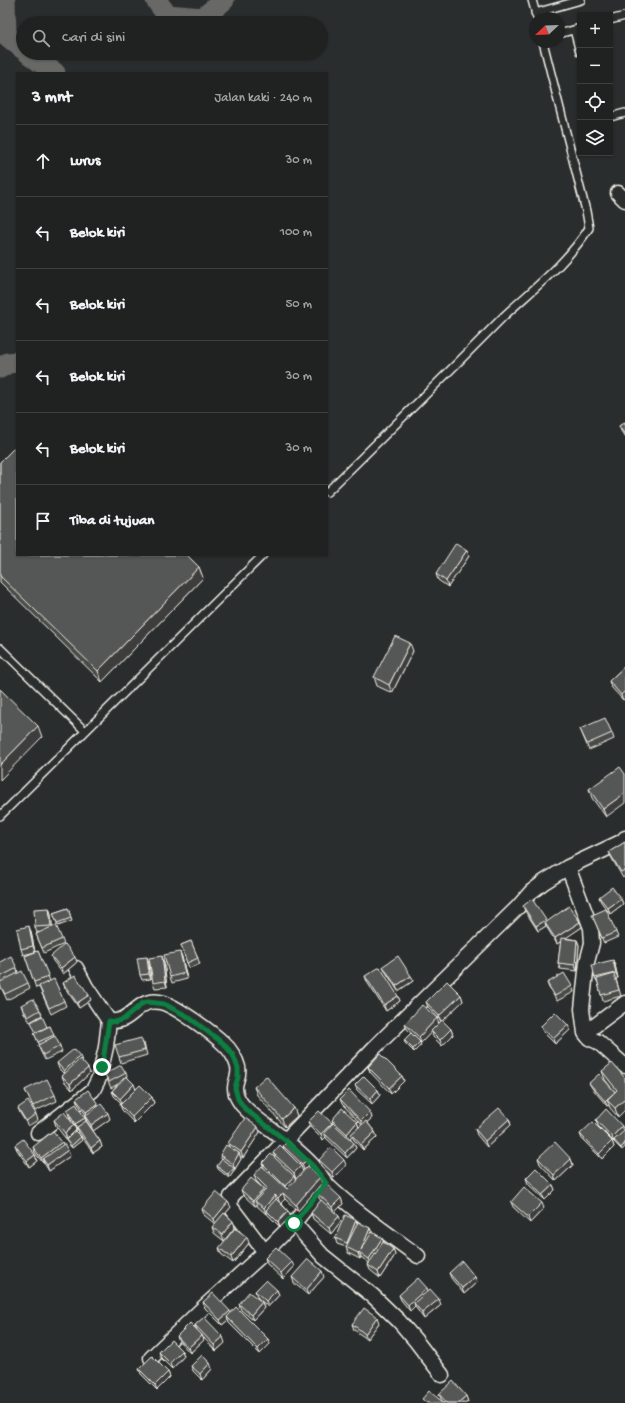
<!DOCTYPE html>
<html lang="id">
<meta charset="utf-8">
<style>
body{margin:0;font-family:"Gochi Hand",sans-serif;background:#2d2f2f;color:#f1f3f6}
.controls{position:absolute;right:12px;top:12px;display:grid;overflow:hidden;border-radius:0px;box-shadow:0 1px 3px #0004}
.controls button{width:36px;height:36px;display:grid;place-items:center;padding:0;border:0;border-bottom:1px solid #3d3f40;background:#202222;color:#f1f3f6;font:20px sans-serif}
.compass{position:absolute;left:529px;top:12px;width:36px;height:36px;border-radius:50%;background:#202222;box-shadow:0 1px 3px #0004;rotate:247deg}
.stop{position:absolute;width:12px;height:12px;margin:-9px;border:3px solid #0b8043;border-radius:50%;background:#fff}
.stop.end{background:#0b8043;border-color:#fff;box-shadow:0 1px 4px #0008}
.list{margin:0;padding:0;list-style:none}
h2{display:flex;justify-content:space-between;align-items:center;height:52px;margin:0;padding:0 16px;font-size:17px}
h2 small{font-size:13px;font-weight:400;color:#a2a4a5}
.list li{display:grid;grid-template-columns:26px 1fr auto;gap:12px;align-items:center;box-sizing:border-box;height:72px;padding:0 16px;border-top:1px solid #3d3f40}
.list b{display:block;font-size:15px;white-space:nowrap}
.list em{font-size:13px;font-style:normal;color:#a2a4a5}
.icon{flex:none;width:22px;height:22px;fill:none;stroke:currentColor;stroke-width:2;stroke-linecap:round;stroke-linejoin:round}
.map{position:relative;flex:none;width:625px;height:1403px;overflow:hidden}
.search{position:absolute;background:#202222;box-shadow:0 1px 3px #0004;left:16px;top:16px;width:312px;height:44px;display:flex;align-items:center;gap:10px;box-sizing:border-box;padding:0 14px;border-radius:22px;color:#a2a4a5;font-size:15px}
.panel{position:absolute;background:#202222;box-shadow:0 1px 3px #0004;left:16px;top:72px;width:312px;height:484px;border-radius:0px}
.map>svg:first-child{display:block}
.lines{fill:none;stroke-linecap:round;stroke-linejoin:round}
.river{stroke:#676866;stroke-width:21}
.service-casing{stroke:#f4f1e8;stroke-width:10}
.minor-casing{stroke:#f4f1e8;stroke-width:17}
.service{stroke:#2a2d2e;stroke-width:7}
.minor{stroke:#2a2d2e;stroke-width:14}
.wall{fill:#494b4a;stroke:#f4f1e8}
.shaded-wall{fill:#3c3d3c;stroke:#f4f1e8}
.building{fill:#555756;stroke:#f4f1e8}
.route{stroke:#0b8043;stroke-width:5}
</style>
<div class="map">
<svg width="625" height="1403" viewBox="0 0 625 1403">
<rect width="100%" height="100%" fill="#2a2d2e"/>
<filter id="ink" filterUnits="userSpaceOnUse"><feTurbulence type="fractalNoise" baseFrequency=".025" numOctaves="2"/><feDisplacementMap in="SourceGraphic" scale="8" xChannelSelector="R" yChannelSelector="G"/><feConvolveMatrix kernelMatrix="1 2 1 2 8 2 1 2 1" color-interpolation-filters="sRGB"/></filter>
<g filter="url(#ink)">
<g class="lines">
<path class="river" d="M5,0L6,35L23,49
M156,0L167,15L203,18L224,0
M28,53L55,73
M0,368L8,363L17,362"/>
<g class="service-casing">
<path id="service" d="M532,0L537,18
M535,13L581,0
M610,20L625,16
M574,30L580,52
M559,34L580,28
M610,117L625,113
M327,492C386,434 445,376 503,317C533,289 567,263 589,228L586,211L543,42
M0,648L85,731
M0,816L263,555"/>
</g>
<g class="minor-casing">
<path id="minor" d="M618,193L625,200
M568,867L591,928L592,943L587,962L582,1009L585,1033L589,1038L598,1042L625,1066
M76,968L86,987L109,1021C135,1024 135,995 164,1003C178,1008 213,1033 224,1044C230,1049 236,1059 238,1067C240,1076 235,1080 235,1088C235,1095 240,1104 246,1109C258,1121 273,1130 286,1141C295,1149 305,1157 313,1166C318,1171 322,1179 327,1185C355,1212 387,1233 418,1256
M585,1033L625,1003
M38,1133L93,1090L99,1078L106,1047L109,1021
M294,1223L326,1183
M265,1252L230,1206L231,1197L374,1048L518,907L531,892L544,882L568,867L623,841L625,838
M151,1358L204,1307L265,1252L294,1223L323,1256L373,1296L399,1321L416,1341L442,1375"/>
</g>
<use href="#service" class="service"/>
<use href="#minor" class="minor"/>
</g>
<path class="wall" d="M625,422V437L621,431L619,426Z
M0,462L199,567L203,578L102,682L0,582Z
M467,550L469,556L448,587L438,580L436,574Z
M413,651L392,693L377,686L374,677Z
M625,666L623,700L611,687L609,681Z
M580,729L612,733L614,739L589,750Z
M625,774L606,817L592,798L589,789Z
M625,842V876L623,878L611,857L609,852Z
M599,897L621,899L623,904L610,914L601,902Z
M523,906L546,922L582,927L565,938L577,940L579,945L577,971L560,969L558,963L561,941L557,944L546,926L538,931L525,911Z
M49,908L51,914L52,927L62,939L64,944L44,953L36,934L39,932L37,933L35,927Z
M68,908L72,921L58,926L53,913Z
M592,915L616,932L618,937L604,943Z
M31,932L35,952L23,955L21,949Z
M191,941L200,964L189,968L181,945Z
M38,951L50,981L64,1001L66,1006L51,1014L39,987L36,988L25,956Z
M180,952L182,957L187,979L172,983L170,977Z
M51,956L77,962L63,974L53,961Z
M0,962L17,968L18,973L28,983L30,988L7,1000L0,985Z
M164,962L167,987L155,988L153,983Z
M149,963L151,979L142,980L140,975Z
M615,965L618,978L616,979L621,996L603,1001L598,983L595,978Z
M383,966L411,976L413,981L398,991L385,971Z
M365,976L398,996L400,1001L386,1011L367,982Z
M63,983L91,1000L79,1008L65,988Z
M547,983L572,986L574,992L557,1001L549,988Z
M461,995L463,1001L442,1021L451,1029L453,1035L442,1046L433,1037L432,1031L421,1043L407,1029L405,1024L437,1018L439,1024L441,1021L428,1007L426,1002Z
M21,1005L40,1010L42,1015L30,1022L23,1011Z
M50,1026L54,1037L60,1046L62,1052L45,1060L40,1050L38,1045L39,1044L34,1033Z
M541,1026L570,1030L555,1044L543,1032Z
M404,1040L421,1045L414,1052L405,1043Z
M144,1043L147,1055L121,1063L119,1057Z
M82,1061L90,1073L72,1090L64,1081L62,1076L64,1074L59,1069L57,1063Z
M368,1067L402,1076L404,1081L391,1094L370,1072Z
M602,1071L625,1078L618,1117L610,1108L609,1105L607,1106L592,1088L589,1083L615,1092L605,1080Z
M126,1073L128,1078L136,1089L152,1097L154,1103L134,1123L122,1110L120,1105L121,1103L114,1096L112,1091L118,1084L111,1088L107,1079L105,1074Z
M355,1085L378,1090L380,1095L372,1104L357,1090Z
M254,1087L294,1108L297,1116L285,1127L257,1095Z
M25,1090L55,1095L57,1101L35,1111Z
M76,1099L99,1106L110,1119L93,1131L87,1122L85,1116L86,1115L78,1104Z
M340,1099L370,1112L372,1118L367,1122L375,1132L377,1137L363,1150L354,1140L352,1136L350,1138L356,1148L347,1158L326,1138V1137L323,1140L310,1127L308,1122L332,1123V1124L333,1123L332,1120L357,1122L359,1127L362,1125L342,1104Z
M18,1108L36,1114L38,1120L28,1126L20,1113Z
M67,1110L87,1122L100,1141L102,1147L93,1153L79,1133L78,1130L75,1126L76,1130V1131L82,1140L72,1148L67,1142L66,1140V1139L56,1126L54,1120L73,1124L69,1116Z
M509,1119L511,1125L487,1147L477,1135L475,1129Z
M596,1120L624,1131L622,1150L598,1126Z
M260,1132L243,1158L240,1156L241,1159L235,1169L234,1168L235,1170L229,1178L218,1169L217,1166L222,1160L220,1155L229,1147L228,1143Z
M580,1134L612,1141L614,1147L602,1159L582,1139Z
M62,1142L63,1145L70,1156L49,1171L44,1163H43L35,1153L33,1147Z
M15,1145L35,1155L37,1161L29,1167L17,1150Z
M283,1146L309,1165L308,1166L322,1183L298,1211L285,1199L281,1203L288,1211L291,1217L280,1227L268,1215L267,1213L266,1214L257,1206V1205L255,1206L243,1195L241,1190L264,1189V1191L265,1190L256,1181L254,1175L264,1168L262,1163L275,1157L273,1153L284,1149Z
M538,1158L571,1159L573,1165L556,1181L540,1164Z
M319,1160L346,1165L334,1178L321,1166Z
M526,1178L553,1185L555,1190L545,1200L528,1184Z
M317,1193L341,1198L343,1204L335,1212L341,1221L331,1234L313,1219L311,1213L321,1201L319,1198Z
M511,1202L544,1208L530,1223L513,1207Z
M231,1207L225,1214L235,1227L224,1241L214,1233L212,1227L215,1224L204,1215L202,1209Z
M357,1223L370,1228L372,1233L382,1238L384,1243L393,1249L395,1255L380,1278L370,1270L368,1265L369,1263L361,1257L360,1259L348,1253L346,1247L337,1244L335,1238Z
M249,1243L233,1263L221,1254L219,1248Z
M265,1258L294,1267L283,1279L267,1264Z
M449,1273L475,1277L477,1282L464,1294L451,1278Z
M292,1277H324L308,1295L294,1283Z
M277,1290L279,1295L268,1307L257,1297L255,1291Z
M428,1290L441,1305L424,1319L416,1308L415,1306L410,1311L401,1300L399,1295Z
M203,1302L231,1313L268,1339L270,1344L260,1354L229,1323L228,1320L222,1325L205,1308Z
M262,1302L264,1308L253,1320L241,1310L239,1304Z
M379,1323L367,1339L354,1330L352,1324Z
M195,1325L225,1343L216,1351L202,1336L204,1340L190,1353L179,1341L177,1336L197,1330Z
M182,1351L184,1356L172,1369L161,1358L159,1352Z
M191,1366L212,1369L202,1380L193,1371Z
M139,1369L168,1372L170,1377L157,1390L141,1374Z
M439,1394L466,1396L468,1402L466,1403H444L441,1399Z"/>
<path class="shaded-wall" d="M467,550L469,556L448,587L446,581Z
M199,567L203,578L102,682L98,671Z
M410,643L413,651L392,693L389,685Z
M625,691V699L623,700L621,695Z
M38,726L42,737L0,780V765Z
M625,793V803L606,817L603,809Z
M621,899L623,904L610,914L608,908Z
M49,908L51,914L53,931L51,926Z
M546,920L548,925L545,923L546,926L538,931L536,926Z
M580,922L582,927L557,944L555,938Z
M29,926L31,932L35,952L33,946Z
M577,940L579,945L577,971L575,965Z
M180,952L182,957L187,979L185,973Z
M162,956L164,962L167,987L165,981Z
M75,957L77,962L63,974L61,968Z
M147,957L149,963L151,979L149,974Z
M613,960L615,965L618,978L616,973Z
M411,976L413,981L398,991L396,986Z
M89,995L91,1000L79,1008L77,1003Z
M461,995L463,1001L441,1022L439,1016Z
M398,996L400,1001L386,1011L384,1005Z
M437,1018L439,1024L421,1043L419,1037Z
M568,1025L570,1030L555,1044L553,1039Z
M451,1029L453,1035L442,1046L440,1040Z
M420,1042L421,1045L414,1052L413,1049Z
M80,1056L82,1061L66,1076L64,1071Z
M88,1068L90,1073L72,1090L70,1084Z
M402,1076L404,1081L391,1094L389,1088Z
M134,1084L136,1090L123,1104L120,1099Z
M378,1090L380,1095L372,1104L370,1099Z
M152,1097L154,1103L134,1123L132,1117Z
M625,1099V1110L618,1117L615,1108Z
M607,1100L609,1105L607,1106L605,1101Z
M98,1104L100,1110L88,1118L86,1112Z
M294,1108L297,1116L285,1127L282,1119Z
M370,1112L372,1118L363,1126L361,1121Z
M108,1113L110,1119L93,1131L91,1125Z
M85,1118L87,1124L77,1127V1130L75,1124Z
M509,1119L511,1125L487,1147L485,1141Z
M357,1122L359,1128L349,1139L347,1134Z
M332,1123L334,1129L324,1133L326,1137L323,1140L321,1134Z
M74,1125L76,1130L67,1139L65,1133Z
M622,1126L624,1131L614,1142L612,1137Z
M258,1127L260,1132L243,1158L241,1152Z
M375,1132L377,1137L363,1150L361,1145Z
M81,1137L82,1140L72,1148L71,1146Z
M100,1141L102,1147L93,1153L91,1148Z
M612,1141L614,1147L602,1159L599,1154Z
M62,1142L64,1147L43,1159L44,1163H43L41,1158Z
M354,1143L356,1148L347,1158L345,1153Z
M625,1143V1147L622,1150L621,1148Z
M68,1150L70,1156L49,1171L47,1165Z
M239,1153L241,1159L235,1169L233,1164Z
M35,1155L37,1161L29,1167L27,1161Z
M571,1159L573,1165L556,1181L554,1175Z
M307,1160L309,1165L304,1170L302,1164Z
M344,1160L346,1165L334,1178L332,1172Z
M301,1166L303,1172L296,1179L294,1173Z
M234,1168L235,1170L229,1178L228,1175Z
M294,1176L296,1182L287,1192L285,1186Z
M320,1177L322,1183L298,1211L296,1205Z
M553,1185L555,1190L545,1200L542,1195Z
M264,1189L266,1195L255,1201L257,1205L255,1206L253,1201Z
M283,1193L285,1199L280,1204L278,1198Z
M275,1195L277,1201L266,1210L267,1213L266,1214L264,1208Z
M341,1198L343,1204L334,1213L332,1207Z
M228,1202L231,1207L216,1225L214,1219Z
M542,1203L544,1208L530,1223L528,1217Z
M288,1211L291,1217L280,1227L278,1222Z
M339,1216L341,1221L331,1234L329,1228Z
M356,1220L358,1226L349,1248L347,1243Z
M233,1221L235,1227L224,1241L222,1235Z
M370,1228L372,1234L361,1250Z
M247,1237L249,1243L233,1263L231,1257Z
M382,1238L384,1244L371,1264L369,1259Z
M393,1249L395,1255L380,1278L378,1272Z
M359,1252L361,1257L360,1259L358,1253Z
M292,1262L294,1267L283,1279L281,1273Z
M322,1271L324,1277L308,1295L306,1290Z
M475,1277L477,1282L464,1294L462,1288Z
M427,1288L429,1294L414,1303L415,1306L410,1311L408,1305Z
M277,1290L279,1295L268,1307L266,1301Z
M439,1299L441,1305L424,1319L422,1313Z
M262,1302L264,1308L253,1320L251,1315Z
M230,1311L232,1316L227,1317L228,1320L222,1325L220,1320Z
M377,1317L379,1323L367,1339L365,1334Z
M202,1335L204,1340L190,1353L188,1348Z
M223,1337L225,1343L216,1351L214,1345Z
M268,1339L270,1344L260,1354L258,1349Z
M182,1351L184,1356L172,1369L170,1363Z
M210,1363L212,1369L202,1380L200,1374Z
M168,1372L170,1377L157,1390L155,1385Z
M466,1396L468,1402L466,1403H458Z"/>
<path class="building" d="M625,422V435L619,426Z
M17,445V555H187L199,567L98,671L0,576V462Z
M456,543L467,550L446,581L436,574Z
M395,636L410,643L389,685L374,677Z
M625,666V691L621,695L609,681Z
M0,689L38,726L0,765Z
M605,718L612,733L587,744L580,729Z
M620,767L625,774V793L603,809L589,789Z
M625,842V870L621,872L609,852Z
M612,887L621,899L608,908L599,897Z
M532,899L546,920L536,926L523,906Z
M569,906L580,922L555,938L545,923Z
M49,908L51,926L35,927L34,909Z
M68,908L71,918L57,923L53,913Z
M606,909L616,932L602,938L592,915Z
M56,925L62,939L42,948L36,934Z
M29,926L33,946L21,949L17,929Z
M561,938L577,940L575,965L558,963Z
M191,941L198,958L187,963L181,945Z
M65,944L75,957L61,968L51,956Z
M38,951L49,977L34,982L25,956Z
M180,952L185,973L170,977L164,955Z
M11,956L17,968L0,977V962Z
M162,956L165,981L153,983L149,958Z
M398,956L411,976L396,986L383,966Z
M147,957L149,974L140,975L137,958Z
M613,960L616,973L595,978L592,965Z
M380,967L398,996L384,1005L365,976Z
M22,971L28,983L5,994L0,985V982Z
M564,973L572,986L555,996L547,983Z
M614,974L619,990L601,995L597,979Z
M75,975L89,995L77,1003L63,983Z
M54,979L64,1001L49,1008L39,986Z
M447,981L461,995L439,1016L426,1002Z
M33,999L40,1010L28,1017L21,1005Z
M422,1005L437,1018L419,1037L405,1024Z
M555,1012L568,1025L553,1039L541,1026Z
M42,1016L47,1027L36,1033L31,1022Z
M442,1020L451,1029L440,1040L431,1031Z
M50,1026L54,1035L38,1042L34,1033Z
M411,1033L420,1042L413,1049L404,1040Z
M55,1036L60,1046L43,1055L38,1045Z
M141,1038L145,1050L119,1057L115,1045Z
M74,1049L80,1056L64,1071L57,1063Z
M380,1054L402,1076L389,1088L368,1067Z
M80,1059L88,1068L70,1084L62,1076Z
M612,1063L625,1078V1099L615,1108L607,1100L617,1090L602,1071Z
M121,1065L126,1073L109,1082L105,1074Z
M599,1074L615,1092L605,1101L589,1083Z
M126,1076L134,1084L120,1099L112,1091Z
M266,1076L294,1108L282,1119L254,1087Z
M364,1076L378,1090L370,1099L355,1085Z
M47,1079L55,1095L33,1106L25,1090Z
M140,1085L152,1097L132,1117L120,1105Z
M88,1090L98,1104L86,1112L76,1099Z
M349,1090L370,1112L361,1121L340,1099Z
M28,1101L36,1114L26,1121L18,1108Z
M76,1104L85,1118L75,1124L67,1110Z
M101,1104L108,1113L91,1125L85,1116Z
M342,1108L357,1122L347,1134L332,1120Z
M499,1108L509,1119L485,1141L475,1129Z
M606,1109L622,1126L612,1137L596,1120Z
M319,1111L332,1123L321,1134L308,1122Z
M64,1112L74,1125L65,1133L54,1120Z
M245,1118L258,1127L241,1152L228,1143Z
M86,1121L100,1141L91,1148L77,1127Z
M366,1121L375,1132L361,1145L351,1134Z
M593,1122L612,1141L599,1154L580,1134Z
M333,1123L354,1143L345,1153L324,1133Z
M625,1130V1143L621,1148L614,1140Z
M53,1131L62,1142L41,1158L33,1147Z
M75,1131L81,1137L71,1146L66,1140Z
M23,1139L35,1155L27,1161L15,1145Z
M288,1141L307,1160L302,1164L283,1146Z
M555,1142L571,1159L554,1175L538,1158Z
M64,1144L68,1150L47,1165L43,1159Z
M226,1145L239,1153L233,1164L220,1155Z
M280,1145L301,1166L294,1173L273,1153Z
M331,1147L344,1160L332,1172L319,1160Z
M271,1154L294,1176L285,1186L262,1163Z
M222,1159L234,1168L228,1175L217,1166Z
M262,1166L287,1189L308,1166L320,1177L296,1205L283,1193L278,1198L275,1195L264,1208L255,1201L267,1188L254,1175Z
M536,1168L553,1185L542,1195L526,1178Z
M251,1178L264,1189L253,1201L241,1190Z
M325,1183L341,1198L332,1207L317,1193Z
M524,1187L542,1203L528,1217L511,1202Z
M216,1192L228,1202L214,1219L202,1209Z
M276,1199L288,1211L278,1222L266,1210Z
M321,1200L339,1216L329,1228L311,1213Z
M224,1213L233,1221L222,1235L212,1227Z
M345,1215L356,1220L347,1243L335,1238Z
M358,1222L370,1228L361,1250L372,1232L382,1238L369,1259L359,1252L358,1253L346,1247Z
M235,1228L247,1237L231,1257L219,1248Z
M383,1242L393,1249L378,1272L368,1265Z
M276,1247L292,1262L281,1273L265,1258Z
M308,1259L322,1271L306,1290L292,1277Z
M462,1261L475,1277L462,1288L449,1273Z
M418,1278L427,1288L408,1305L399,1295Z
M266,1280L277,1290L266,1301L255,1291Z
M430,1289L439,1299L422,1313L414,1303Z
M249,1292L262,1302L251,1315L239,1304Z
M213,1293L230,1311L220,1320L203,1302Z
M236,1307L268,1339L258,1349L227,1317Z
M364,1308L377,1317L365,1334L352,1324Z
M204,1317L223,1337L214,1345L195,1325Z
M190,1323L202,1335L188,1348L177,1336Z
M171,1340L182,1351L170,1363L159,1352Z
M202,1355L210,1363L200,1374L191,1366Z
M152,1356L168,1372L155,1385L139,1369Z
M453,1381L466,1396L458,1403H447L439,1394Z
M429,1391L444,1403H427L422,1399Z"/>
</g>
<g class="lines" filter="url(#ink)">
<path class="route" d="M102,1067L109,1021L115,1022L124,1019L143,1003L148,1002L164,1004L187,1016L224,1044L233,1055L238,1068V1077L235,1088L238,1099L245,1109L285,1140L313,1166L326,1183L294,1223"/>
</g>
</svg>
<div class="controls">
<button>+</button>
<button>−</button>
<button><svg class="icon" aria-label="locate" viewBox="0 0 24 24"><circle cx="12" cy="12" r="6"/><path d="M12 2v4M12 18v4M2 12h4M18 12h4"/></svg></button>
<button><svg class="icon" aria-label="layers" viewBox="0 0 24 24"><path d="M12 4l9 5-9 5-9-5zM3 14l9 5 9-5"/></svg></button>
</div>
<svg class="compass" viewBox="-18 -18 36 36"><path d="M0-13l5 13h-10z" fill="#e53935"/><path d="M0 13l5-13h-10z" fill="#a2a4a5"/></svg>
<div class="stop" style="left:294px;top:1223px"></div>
<div class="stop end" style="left:102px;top:1067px"></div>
<div class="search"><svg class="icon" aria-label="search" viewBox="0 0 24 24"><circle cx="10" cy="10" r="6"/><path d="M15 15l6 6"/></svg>Cari di sini</div>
<section class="panel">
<h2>3 mnt<small>Jalan kaki · 240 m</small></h2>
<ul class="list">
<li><svg class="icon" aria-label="ahead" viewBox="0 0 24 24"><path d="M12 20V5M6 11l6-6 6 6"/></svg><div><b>Lurus</b></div><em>30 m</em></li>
<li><svg class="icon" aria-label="left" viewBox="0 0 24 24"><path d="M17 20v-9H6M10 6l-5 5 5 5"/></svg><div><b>Belok kiri</b></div><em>100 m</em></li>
<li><svg class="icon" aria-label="left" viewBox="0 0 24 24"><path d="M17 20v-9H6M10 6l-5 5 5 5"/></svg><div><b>Belok kiri</b></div><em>50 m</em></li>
<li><svg class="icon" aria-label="left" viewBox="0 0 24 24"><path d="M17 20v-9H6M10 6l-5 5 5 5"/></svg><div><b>Belok kiri</b></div><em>30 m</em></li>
<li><svg class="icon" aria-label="left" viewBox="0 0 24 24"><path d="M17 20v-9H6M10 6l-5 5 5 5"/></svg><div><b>Belok kiri</b></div><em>30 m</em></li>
<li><svg class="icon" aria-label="arrive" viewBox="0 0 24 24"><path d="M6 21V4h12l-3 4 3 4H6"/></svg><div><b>Tiba di tujuan</b></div></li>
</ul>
</section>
</div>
